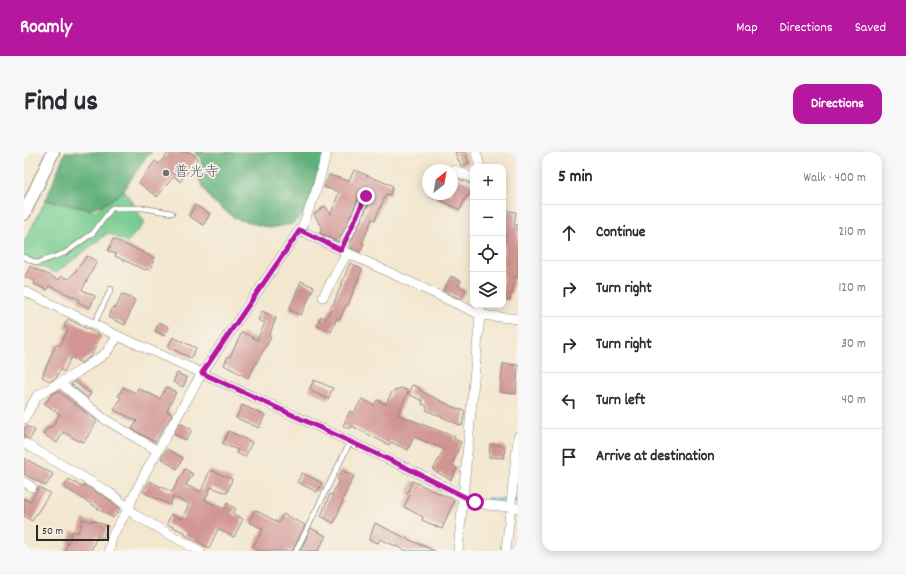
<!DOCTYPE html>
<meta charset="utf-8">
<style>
body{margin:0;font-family:Dekko,"Klee One",sans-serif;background:#f7f7f7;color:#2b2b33}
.controls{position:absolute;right:12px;top:12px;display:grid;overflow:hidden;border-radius:8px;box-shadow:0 2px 10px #0003}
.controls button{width:36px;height:36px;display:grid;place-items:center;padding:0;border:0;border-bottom:1px solid #e1e1e2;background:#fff;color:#2b2b33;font:20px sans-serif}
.compass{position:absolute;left:398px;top:12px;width:36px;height:36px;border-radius:50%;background:#fff;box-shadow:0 2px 10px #0003;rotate:31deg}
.scale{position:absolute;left:12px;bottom:10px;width:73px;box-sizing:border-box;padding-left:4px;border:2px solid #2b2b2b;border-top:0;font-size:11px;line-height:14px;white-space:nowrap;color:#2b2b2b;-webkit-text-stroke:3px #f7f3e8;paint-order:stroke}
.stop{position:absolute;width:12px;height:12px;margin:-9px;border:3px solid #b5179e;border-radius:50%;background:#fff}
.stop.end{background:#b5179e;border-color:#fff;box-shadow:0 1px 4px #0008}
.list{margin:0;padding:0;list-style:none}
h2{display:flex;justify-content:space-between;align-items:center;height:52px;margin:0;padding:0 16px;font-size:17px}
h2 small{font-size:13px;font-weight:400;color:#7c7c81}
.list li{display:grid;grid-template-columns:26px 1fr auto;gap:12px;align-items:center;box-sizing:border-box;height:56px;padding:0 16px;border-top:1px solid #e1e1e2}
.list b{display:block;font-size:15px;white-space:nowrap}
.list em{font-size:13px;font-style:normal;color:#7c7c81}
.icon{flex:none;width:22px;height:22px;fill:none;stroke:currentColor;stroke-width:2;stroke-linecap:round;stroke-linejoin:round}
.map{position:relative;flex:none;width:494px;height:399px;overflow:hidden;border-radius:12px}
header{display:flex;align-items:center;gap:24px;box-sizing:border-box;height:56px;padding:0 20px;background:#b5179e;color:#fff}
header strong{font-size:19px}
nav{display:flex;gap:22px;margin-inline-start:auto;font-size:14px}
.intro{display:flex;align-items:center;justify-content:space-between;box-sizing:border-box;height:96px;padding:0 24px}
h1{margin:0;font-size:28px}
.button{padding:10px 18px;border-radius:12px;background:#b5179e;color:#fff;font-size:14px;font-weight:700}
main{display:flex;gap:24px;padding:0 24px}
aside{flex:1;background:#fff;border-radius:12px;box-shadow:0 2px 10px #0003}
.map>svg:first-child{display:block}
.green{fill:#76cc90;stroke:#507c5e}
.forest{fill:#60b07a;stroke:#466e52}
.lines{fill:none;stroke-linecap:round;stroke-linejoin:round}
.stream{stroke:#4fb1ce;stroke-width:3}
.building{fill:#d19694}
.lane-casing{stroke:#8f897e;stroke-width:6}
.street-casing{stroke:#8f897e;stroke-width:10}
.secondary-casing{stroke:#8f897e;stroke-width:14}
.lane{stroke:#fff;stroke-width:4.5}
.street{stroke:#fff;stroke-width:9}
.secondary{stroke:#fff;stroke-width:12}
.route{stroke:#b5179e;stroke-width:5}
.worship-dot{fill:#6b7280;stroke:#f7f3e8;stroke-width:1.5}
.labels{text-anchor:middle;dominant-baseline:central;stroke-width:3.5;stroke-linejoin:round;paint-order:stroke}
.worship-label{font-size:15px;fill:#5b616d;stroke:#f7f3e8;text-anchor:start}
</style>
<header>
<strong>Roamly</strong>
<nav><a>Map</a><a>Directions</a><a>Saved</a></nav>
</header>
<div class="intro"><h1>Find us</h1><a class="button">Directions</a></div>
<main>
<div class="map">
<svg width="494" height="399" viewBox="0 0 494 399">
<rect width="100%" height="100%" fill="#f7f3e8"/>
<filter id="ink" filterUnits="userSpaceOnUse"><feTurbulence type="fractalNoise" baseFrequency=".025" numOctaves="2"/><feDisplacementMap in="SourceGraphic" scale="8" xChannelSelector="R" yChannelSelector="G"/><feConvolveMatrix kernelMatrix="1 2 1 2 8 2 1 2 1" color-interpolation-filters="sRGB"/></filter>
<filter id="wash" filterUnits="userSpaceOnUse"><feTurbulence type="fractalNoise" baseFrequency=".012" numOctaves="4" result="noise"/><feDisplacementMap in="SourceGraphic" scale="16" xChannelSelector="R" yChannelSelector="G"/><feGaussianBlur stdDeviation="0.9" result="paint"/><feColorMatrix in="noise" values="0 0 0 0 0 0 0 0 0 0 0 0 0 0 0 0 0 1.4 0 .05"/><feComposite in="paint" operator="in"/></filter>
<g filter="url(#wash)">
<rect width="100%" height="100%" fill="#f3e7d0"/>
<path class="green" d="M100,38L121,71L103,90L84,81L32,121L0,108V90L22,48L71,59Z"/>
<path class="forest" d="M41,0H128L120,8L100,38L86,49L68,57L22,48Z
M170,0H303L284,59L268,72L246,76L212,67L187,48L174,26L178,6Z"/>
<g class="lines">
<path class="stream" d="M465,347L494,350"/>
</g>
<g id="blocks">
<path class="building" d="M145,0H166L174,6L156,30L150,24L133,45L115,31L131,9L135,12Z
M431,0H441L445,11L437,14Z
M330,18L369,34L366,43L362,42L351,68L348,67L338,91H340L336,100L325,95L347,47L348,43L345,39L341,38L337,41L314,90L296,81L298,76L290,62L301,54L307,62L315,40L300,35L305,23L325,29Z
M428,24L449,33V36L445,44L443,43L436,58L404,42H428Z
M171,53L186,62L179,73L165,64Z
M479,58L492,60L490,73H494V126L490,125L488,142H486V148H479V110L482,79H479Z
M89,87L131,106L126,118L122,117L121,118L91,104L92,102L84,99Z
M63,104L73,109L58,138L71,144L66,156L54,150L55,147L25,134L23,138L10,132L11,129L1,125L6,114L35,128L37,124L45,127Z
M326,111L338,117L324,153H322L316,167L313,166L307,180L293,174L297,164L302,167L308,153H309Z
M427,124L437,129L434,134L442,138L437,147L419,139Z
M277,129L290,135L277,163L265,158Z
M98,142L111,148L101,173L84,165L89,155L92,156Z
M238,159L252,166L245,184L247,185L224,226L200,213L204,204L206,205L218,180L233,188L241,171L234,168Z
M44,167L77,184L67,204L57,211L47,205L40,220L36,218L32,226L26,229L18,225L32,192L36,194L44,177L40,175Z
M135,170L145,175L141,184L131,179Z
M149,185L172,196L167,206L144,195Z
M479,212L494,213L492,242L476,240Z
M153,221L163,226L159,235L149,230Z
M290,228L309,236L304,247L285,238Z
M50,230L67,241L64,246L47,232Z
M388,233L396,236L395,238L429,255L441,259L438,274L402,258L404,255L398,252L399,249L384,242Z
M99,235L112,241L114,236L136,247L142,235L152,240L143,259L148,262L131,290L108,277L113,269L90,258L97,245L94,244Z
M377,236L384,239L374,263L431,285L430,287L437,290L428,313L433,316L427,328L409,318L420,297L390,285L384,298L367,290L365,293L328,274L326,277L319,274L326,259L330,261L338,247L350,253L353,248L362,252L368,240Z
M34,239L73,269L60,290L56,288L55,289L39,280L33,291L19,282L23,276L24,277L26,274L28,275L36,262L21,252L28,242Z
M218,253L241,263L235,276L212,266Z
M156,271L168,278L162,288L150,282Z
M2,274L11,278L6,287L0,285V278Z
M204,279L228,290L221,305L212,301L214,298L199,292Z
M466,292L481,294L480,306L465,305Z
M143,297L159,306L153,317L137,306Z
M0,306L29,322L22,334L0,322Z
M161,317L169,322L162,333L177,340L186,318L208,327L203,341L187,335L181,348L200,357L203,351L212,357L208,361L219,367L210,385L194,377L185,396L161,383L162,381L143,372L147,362L158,367L165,352L149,345L146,353L119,340L125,329L148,340Z
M318,318L330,324L318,348L319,349L310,371L297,364L306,342L308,343L315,328L313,327Z
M278,321L298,331L293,340L273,330Z
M45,327L58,335L60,333L83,346L91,353V354L96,357L89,366L40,335Z
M388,329L430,348L418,377L398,368L399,365L380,355L386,343L383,342Z
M15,335L26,341L8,369L0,364V346L6,350Z
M231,358L255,371L259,362L281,373L268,399H235L229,395L239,377L225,370Z
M59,367L67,370L68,368L84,374L79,386L73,384L67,399H41L48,379L54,381Z
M351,371L390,390L411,399H383L356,387L354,391L345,388Z
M287,376L302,384L294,399H276Z"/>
</g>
</g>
<g filter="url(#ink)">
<use href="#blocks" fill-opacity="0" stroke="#8f897e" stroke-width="1"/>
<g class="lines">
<g class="lane-casing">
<path id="lane" d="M0,105L13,111L41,101L69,81L88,56H119L148,61
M70,172L87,137
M272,399L326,290"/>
</g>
<g class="street-casing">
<path id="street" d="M452,0L456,15
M430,18L449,26
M342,44L317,98L457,163L494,167
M276,78L317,98
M0,139L94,184L178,221L383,316L420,334L439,345L451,350L463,353L494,356
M299,145L323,101
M36,231L79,266L134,299
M0,267L13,244L54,220L82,201L94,184
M0,291L86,341L105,356L111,363L176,399
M0,330L8,335
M85,399L89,382L105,356L108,347L121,321L178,221L279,73L292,39L303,0
M434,399L457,153
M482,399L494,285"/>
</g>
<g class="secondary-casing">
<path id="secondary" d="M0,62L29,0"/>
</g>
<use href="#lane" class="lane"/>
<use href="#street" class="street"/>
<use href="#secondary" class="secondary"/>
</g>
</g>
<g class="lines" filter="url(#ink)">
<path class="route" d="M342,44L317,98L276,78L178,221L383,316L451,350"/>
</g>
<circle class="worship-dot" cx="142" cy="21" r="4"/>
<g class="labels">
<g class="worship-label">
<text x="150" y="21">普光寺</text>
</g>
</g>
</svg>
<div class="controls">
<button>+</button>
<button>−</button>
<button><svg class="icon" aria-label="locate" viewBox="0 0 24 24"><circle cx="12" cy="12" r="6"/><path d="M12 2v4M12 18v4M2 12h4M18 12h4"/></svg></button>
<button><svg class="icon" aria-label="layers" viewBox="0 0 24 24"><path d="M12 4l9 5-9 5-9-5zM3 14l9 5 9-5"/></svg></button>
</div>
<svg class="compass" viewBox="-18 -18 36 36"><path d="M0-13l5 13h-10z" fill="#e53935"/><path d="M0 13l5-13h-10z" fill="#7c7c81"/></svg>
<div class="scale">50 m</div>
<div class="stop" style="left:451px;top:350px"></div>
<div class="stop end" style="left:342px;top:44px"></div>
</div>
<aside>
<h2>5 min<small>Walk · 400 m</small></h2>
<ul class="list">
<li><svg class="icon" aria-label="ahead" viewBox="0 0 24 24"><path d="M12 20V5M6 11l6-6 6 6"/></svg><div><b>Continue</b></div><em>210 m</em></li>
<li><svg class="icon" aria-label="right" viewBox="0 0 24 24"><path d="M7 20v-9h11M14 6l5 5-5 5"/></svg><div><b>Turn right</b></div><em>120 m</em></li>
<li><svg class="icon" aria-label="right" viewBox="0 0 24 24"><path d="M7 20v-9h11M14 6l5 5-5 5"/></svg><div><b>Turn right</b></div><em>30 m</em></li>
<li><svg class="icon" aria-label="left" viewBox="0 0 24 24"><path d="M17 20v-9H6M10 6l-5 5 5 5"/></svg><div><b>Turn left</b></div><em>40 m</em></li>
<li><svg class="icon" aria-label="arrive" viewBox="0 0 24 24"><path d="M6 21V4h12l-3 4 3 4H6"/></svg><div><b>Arrive at destination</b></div></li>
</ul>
</aside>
</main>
